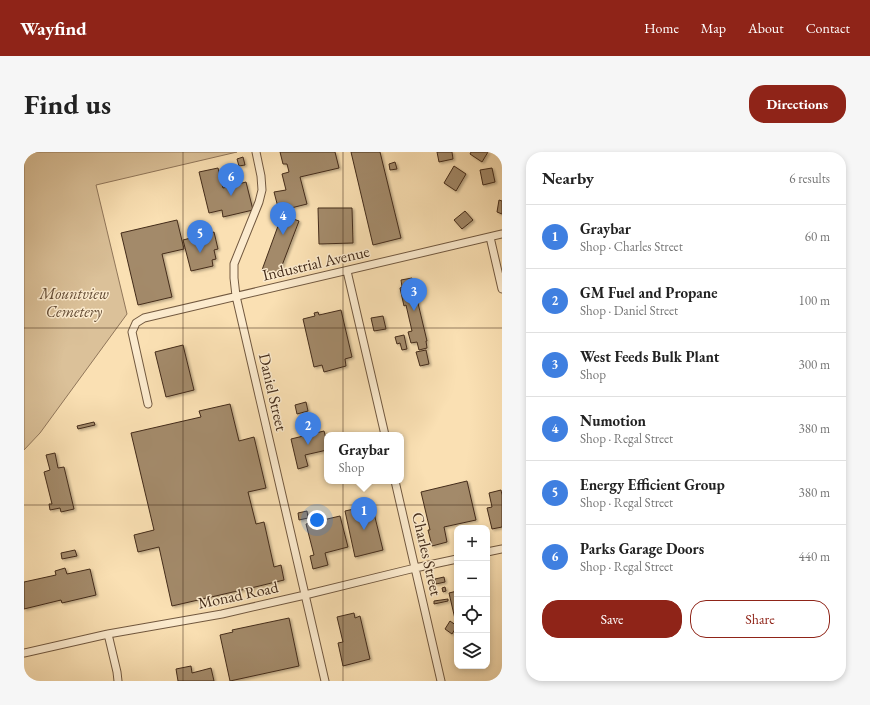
<!DOCTYPE html>
<meta charset="utf-8">
<style>
body{margin:0;font-family:"EB Garamond",serif;background:#f6f6f6;color:#222}
.controls{position:absolute;right:12px;bottom:12px;display:grid;overflow:hidden;border-radius:8px;box-shadow:0 2px 6px #0003}
.controls button{width:36px;height:36px;display:grid;place-items:center;padding:0;border:0;border-bottom:1px solid #e0e0e0;background:#fff;color:#222;font:20px sans-serif}
.you{position:absolute;left:293px;top:368px;width:14px;height:14px;margin:-10px;border:3px solid #fff;border-radius:50%;background:#1a73e8;box-shadow:0 0 0 6px #1a73e833}
.badge{display:grid;place-items:center;width:26px;height:26px;border-radius:50%;background:#8f2418;color:#fff;font-size:13px;font-weight:700}
.pin{position:absolute;translate:-50% -33px;filter:drop-shadow(0 1px 2px #0008)}
.pin::after{content:'';position:absolute;top:21px;width:14px;height:12px;background:inherit;clip-path:polygon(0 0,100% 0,50% 100%)}
.popup{position:absolute;left:300px;top:280px;width:80px;height:52px;box-sizing:border-box;display:grid;place-content:center;border-radius:8px;background:#fff;filter:drop-shadow(0 1px 3px #0005);font-size:13px;white-space:nowrap;color:#767676}
.popup b{font-size:15px;color:#222}
.popup::after{content:'';position:absolute;left:50%;top:100%;margin-left:-8px;border:8px solid transparent;border-top-color:#fff}
.list{margin:0;padding:0;list-style:none}
h2{display:flex;justify-content:space-between;align-items:center;height:52px;margin:0;padding:0 16px;font-size:17px}
h2 small{font-size:13px;font-weight:400;color:#767676}
.list li{display:grid;grid-template-columns:26px 1fr auto;gap:12px;align-items:center;box-sizing:border-box;height:64px;padding:0 16px;border-top:1px solid #e0e0e0}
.list b{display:block;font-size:15px;white-space:nowrap}
.list p{margin:0;font-size:13px;white-space:nowrap;color:#767676}
.list em{font-size:13px;font-style:normal;color:#767676}
.actions{display:flex;gap:8px;padding:12px 16px}
.actions a{flex:1;padding:9px 0;border:1px solid #8f2418;border-radius:16px;text-align:center;font-size:14px;color:#8f2418}
.actions .main{background:#8f2418;color:#fff}
.icon{flex:none;width:22px;height:22px;fill:none;stroke:currentColor;stroke-width:2;stroke-linecap:round;stroke-linejoin:round}
.map{position:relative;flex:none;width:478px;height:529px;overflow:hidden;border-radius:16px}
header{display:flex;align-items:center;gap:24px;box-sizing:border-box;height:56px;padding:0 20px;background:#8f2418;color:#fff}
header strong{font-size:19px}
nav{display:flex;gap:22px;margin-inline-start:auto;font-size:14px}
.intro{display:flex;align-items:center;justify-content:space-between;box-sizing:border-box;height:96px;padding:0 24px}
h1{margin:0;font-size:28px}
.button{padding:10px 18px;border-radius:16px;background:#8f2418;color:#fff;font-size:14px;font-weight:700}
main{display:flex;gap:24px;padding:0 24px}
aside{flex:1;background:#fff;border-radius:16px;box-shadow:0 2px 6px #0003}
.map>svg:first-child{display:block}
.green{fill:#dbc199;stroke:#90765a}
.building{fill:#a38a6a;stroke:#442c1a;filter:url(#shadow)}
.lines{fill:none;stroke-linecap:round;stroke-linejoin:round}
.minor-casing{stroke:#725940;stroke-width:9}
.minor{stroke:#fcebce;stroke-width:7}
.grid{fill:none;stroke:#442c1a;stroke-width:1;stroke-opacity:0.55}
.labels{text-anchor:middle;dominant-baseline:central;stroke-width:3;stroke-linejoin:round;paint-order:stroke}
.street-label{font-size:16px;fill:#442c1a;stroke:#fcebce}
.park-label{font-size:16px;font-style:italic;fill:#624a33;stroke:#fcebce}
</style>
<header>
<strong>Wayfind</strong>
<nav><a>Home</a><a>Map</a><a>About</a><a>Contact</a></nav>
</header>
<div class="intro"><h1>Find us</h1><a class="button">Directions</a></div>
<main>
<div class="map">
<svg width="478" height="529" viewBox="0 0 478 529">
<defs>
<filter id="shadow"><feDropShadow dx="2" dy="1.5" stdDeviation="1" flood-color="#0004"/></filter>
</defs>
<rect width="100%" height="100%" fill="#fae0b3"/>
<filter id="stains"><feTurbulence type="fractalNoise" baseFrequency=".005" numOctaves="4"/><feColorMatrix values="0 0 0 0 .2 0 0 0 0 .09 0 0 0 0 .02 0 0 0 .5 -.17"/></filter>
<radialGradient id="worn" r=".72"><stop offset=".6" stop-color="#630" stop-opacity="0"/><stop offset="1" stop-color="#630" stop-opacity=".3"/></radialGradient>
<path class="green" d="M0,0H213L72,33L103,162L16,281L0,298Z"/>
<path class="building" d="M256,0H311L315,16L276,25L283,52L255,59L250,40L262,38L258,22L265,20L263,12H259Z
M327,0H356L377,86L349,93Z
M413,0H428L429,7L415,10Z
M447,0H464L458,10L446,2Z
M219,5L221,13L215,14L213,7Z
M371,10L373,17L366,18L365,12Z
M430,14L442,22L432,39L420,31Z
M194,16L199,36L222,30L229,58L199,65L198,58L185,61L175,20Z
M468,16L471,30L459,33L456,18Z
M475,48L478,49V62L473,60Z
M294,56H328L329,91L295,92Z
M441,59L449,68L438,77L430,68Z
M258,63L275,69L254,124L238,118Z
M153,68L160,97L138,102L148,145L114,153L97,81Z
M190,80L194,97L190,98L192,107L188,108L189,114L167,119L159,88Z
M388,126L403,189H402L403,196L395,198L393,190L387,191L384,180L388,179L382,153L380,154L376,136L378,135L377,128Z
M317,158L328,205L321,207L322,214L300,220L298,213L290,215L279,167L291,164L290,161L294,160L295,163Z
M359,164L362,177L350,179L347,166Z
M380,183L383,197L378,198L376,191L373,192L371,185Z
M159,193L170,238L142,245L131,200Z
M402,198L405,212L396,214L392,200Z
M282,250L284,259L273,262L271,253Z
M206,252L215,289L230,285L242,336L224,340L232,372L240,370L250,415L257,413L260,428L227,436L228,438L222,439V437L148,454L135,395L114,400L110,383L130,378L107,281L177,265L175,259Z
M70,270L71,273L54,277L53,274Z
M300,279L303,290V298L281,303L284,314L274,317L267,287Z
M31,301L34,316L40,315L50,357L37,360L36,356L26,358L25,352H28L20,320L26,318L22,303Z
M443,329L452,368L420,375L423,390L408,394L404,378H406L397,340Z
M477,338L478,343V375L468,377L463,356L468,355L465,341Z
M348,353L359,398L331,405L321,359Z
M283,359L284,366L275,368L274,361Z
M316,364L324,395L301,401L304,413L289,417L286,404L290,403L282,372Z
M51,398L53,404L38,407L37,401Z
M41,416L43,422L66,417L72,443L38,451L37,448L0,457V430L32,423L31,419Z
M420,425L421,430L412,432L411,427Z
M421,435L422,439L419,440L418,436Z
M433,439V467H431L425,441Z
M424,447V449L410,452V449Z
M330,461L331,466L336,464L346,507L319,514L314,491L319,490L313,465Z
M265,466L275,514L206,529L196,483L209,480L208,478Z
M426,469L433,474L428,482L421,477Z
M167,514L168,521L187,516L190,529H154L152,517Z"/>
<g class="lines">
<g class="minor-casing">
<path id="minor" d="M232,0L237,24L238,38L235,50L210,112V126L212,144L301,529
M466,85L478,137
M323,119L361,283
M124,252L108,180L112,171L120,166L478,82
M371,329L417,529
M463,400L478,397
M84,482L93,520L94,529
M0,501L84,482L198,462L281,443L391,416L433,407"/>
</g>
<use href="#minor" class="minor"/>
</g>
<path class="grid" d="M159,0V529M319,0V529M0,176H478M0,353H478"/>
<g class="labels">
<g class="street-label">
<text transform="translate(292 111) rotate(-13)">Industrial Avenue</text>
<text transform="translate(249 240) rotate(77)">Daniel Street</text>
<text transform="translate(403 402) rotate(77)">Charles Street</text>
<text transform="translate(214 443) rotate(-12)">Monad Road</text>
</g>
<g class="park-label">
<text x="50" y="141">Mountview<tspan x="50" dy="18">Cemetery</tspan></text>
</g>
</g>
<rect width="100%" height="100%" filter="url(#stains)"/>
<rect width="100%" height="100%" fill="url(#worn)"/>
</svg>
<div class="controls">
<button>+</button>
<button>−</button>
<button><svg class="icon" aria-label="locate" viewBox="0 0 24 24"><circle cx="12" cy="12" r="6"/><path d="M12 2v4M12 18v4M2 12h4M18 12h4"/></svg></button>
<button><svg class="icon" aria-label="layers" viewBox="0 0 24 24"><path d="M12 4l9 5-9 5-9-5zM3 14l9 5 9-5"/></svg></button>
</div>
<div class="you"></div>
<div class="pin badge" style="left:340px;top:378px;background:#3f7fe0">1</div>
<div class="popup"><b>Graybar</b>Shop</div>
<div class="pin badge" style="left:284px;top:293px;background:#3f7fe0">2</div>
<div class="pin badge" style="left:390px;top:159px;background:#3f7fe0">3</div>
<div class="pin badge" style="left:259px;top:83px;background:#3f7fe0">4</div>
<div class="pin badge" style="left:176px;top:101px;background:#3f7fe0">5</div>
<div class="pin badge" style="left:207px;top:44px;background:#3f7fe0">6</div>
</div>
<aside>
<h2>Nearby<small>6 results</small></h2>
<ul class="list">
<li><span class="badge" style="background:#3f7fe0">1</span><div><b>Graybar</b><p>Shop · Charles Street</p></div><em>60 m</em></li>
<li><span class="badge" style="background:#3f7fe0">2</span><div><b>GM Fuel and Propane</b><p>Shop · Daniel Street</p></div><em>100 m</em></li>
<li><span class="badge" style="background:#3f7fe0">3</span><div><b>West Feeds Bulk Plant</b><p>Shop</p></div><em>300 m</em></li>
<li><span class="badge" style="background:#3f7fe0">4</span><div><b>Numotion</b><p>Shop · Regal Street</p></div><em>380 m</em></li>
<li><span class="badge" style="background:#3f7fe0">5</span><div><b>Energy Efficient Group</b><p>Shop · Regal Street</p></div><em>380 m</em></li>
<li><span class="badge" style="background:#3f7fe0">6</span><div><b>Parks Garage Doors</b><p>Shop · Regal Street</p></div><em>440 m</em></li>
</ul>
<div class="actions"><a class="main">Save</a><a>Share</a></div>
</aside>
</main>
